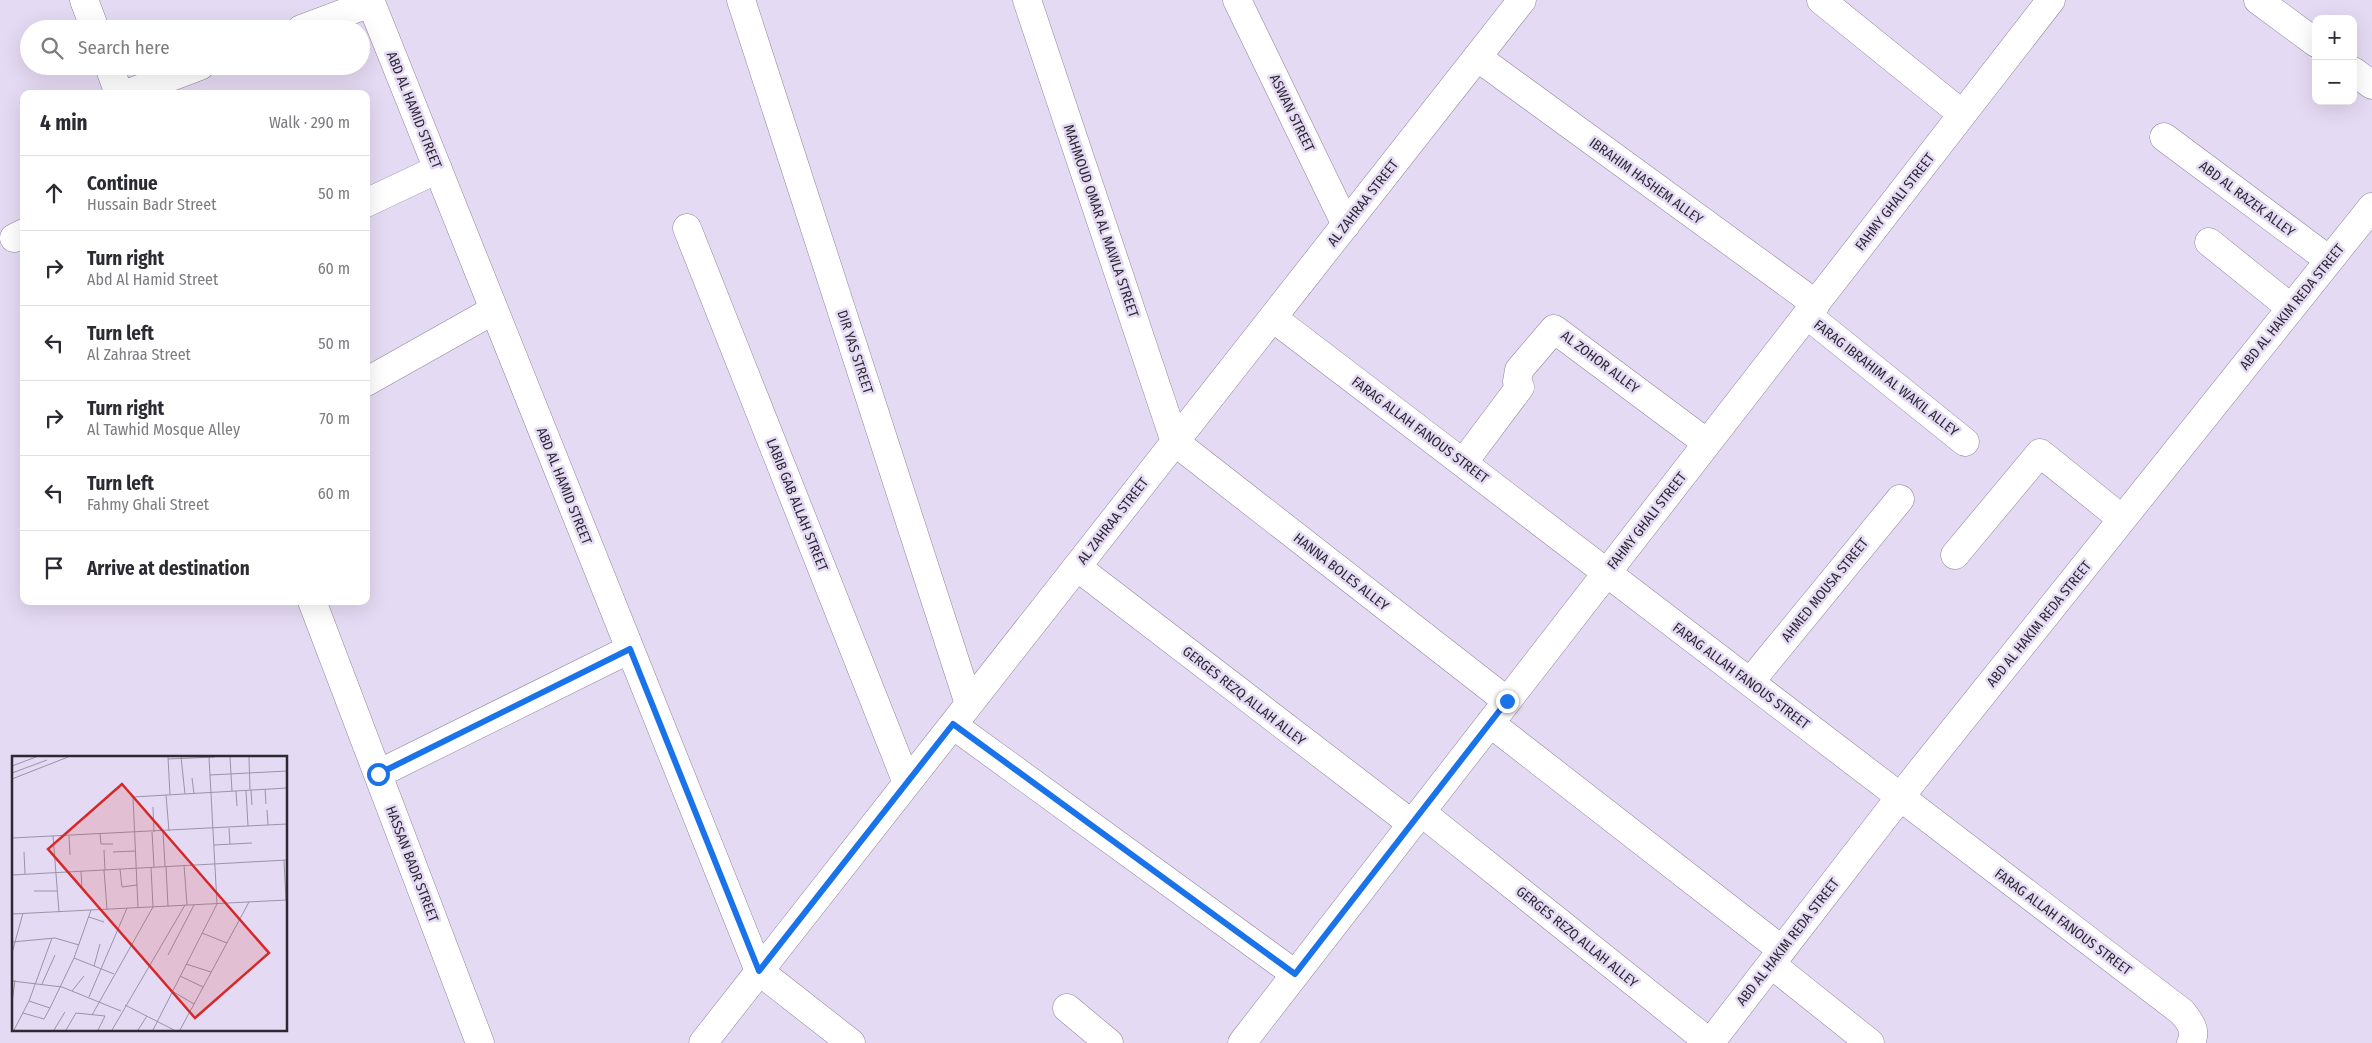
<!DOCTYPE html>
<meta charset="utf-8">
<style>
body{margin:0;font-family:"Fira Sans Condensed",sans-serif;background:#f2f2f3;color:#2b2b33}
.controls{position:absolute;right:15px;top:15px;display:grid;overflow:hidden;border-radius:10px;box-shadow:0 5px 20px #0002}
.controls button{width:45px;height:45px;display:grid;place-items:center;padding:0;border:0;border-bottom:1px solid #e1e1e2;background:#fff;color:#2b2b33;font:25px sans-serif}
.stop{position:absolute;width:15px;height:15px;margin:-11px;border:4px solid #1a73e8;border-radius:50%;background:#fff}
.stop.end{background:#1a73e8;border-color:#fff;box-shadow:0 1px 5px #0008}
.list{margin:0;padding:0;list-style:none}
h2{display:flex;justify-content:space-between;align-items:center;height:65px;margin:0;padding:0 20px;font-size:21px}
h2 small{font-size:16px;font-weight:400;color:#7c7c81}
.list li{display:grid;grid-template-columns:32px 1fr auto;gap:15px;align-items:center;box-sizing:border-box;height:75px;padding:0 20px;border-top:1px solid #e1e1e2}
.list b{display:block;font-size:19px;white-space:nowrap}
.list p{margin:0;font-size:16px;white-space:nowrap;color:#7c7c81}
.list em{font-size:16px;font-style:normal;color:#7c7c81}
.icon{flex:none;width:28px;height:28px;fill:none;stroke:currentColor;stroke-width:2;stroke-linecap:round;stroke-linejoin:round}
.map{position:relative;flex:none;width:2372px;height:1043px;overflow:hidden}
.search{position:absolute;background:#fff;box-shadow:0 5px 20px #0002;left:20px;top:20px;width:350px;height:55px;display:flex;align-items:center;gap:12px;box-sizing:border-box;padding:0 18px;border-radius:28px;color:#7c7c81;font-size:19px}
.panel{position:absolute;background:#fff;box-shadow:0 5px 20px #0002;left:20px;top:90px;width:350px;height:515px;border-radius:10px}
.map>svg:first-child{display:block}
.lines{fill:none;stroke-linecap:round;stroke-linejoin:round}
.minor-casing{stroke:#90859d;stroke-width:29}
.minor{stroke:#fff;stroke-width:28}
.route{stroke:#1a73e8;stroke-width:6}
.labels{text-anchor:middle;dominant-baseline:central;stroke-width:5;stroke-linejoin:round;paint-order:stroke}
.street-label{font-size:14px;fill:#2d2933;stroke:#e5daf3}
.inset-road{fill:none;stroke:#9b93a6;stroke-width:1}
.view{fill:#d62828;fill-opacity:0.15;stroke:#d62828;stroke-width:2.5}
.inset-edge{fill:none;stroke:#2d2933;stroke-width:2.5}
</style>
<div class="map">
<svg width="2372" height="1043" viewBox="0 0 2372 1043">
<rect width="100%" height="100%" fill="#e5daf3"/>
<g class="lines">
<g class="minor-casing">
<path id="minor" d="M84,0L95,29
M370,0L759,971L851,1043
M741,0L969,704
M1027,0L1175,442L1507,701
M1237,0L1346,225
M1821,0L1962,114
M2258,0L2316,43
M301,29L371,3
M1477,57L1816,304
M109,66L119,94
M2353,71L2372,85
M126,94L200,66
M2164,137L2329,260
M366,203L438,169
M687,228L907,783
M14,238L24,233
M2209,242L2291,308
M1807,315L1965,442
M1273,318L2182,1012C2190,1022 2197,1030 2191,1043
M366,382L494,310
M1463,463L1520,387L1517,382L1519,370L1554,329L1707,443
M1955,555L2040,453L2122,519
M1077,567L1412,824
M312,601L480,1043
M1750,682L1900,499
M1490,723L1782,950
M953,725L1295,974
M378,774L630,649
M1421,812L1710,1043
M1771,964L1870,1043
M1067,1008L1109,1043
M703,1043L1522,0
M1242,1043L2051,0
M1710,1043L1900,797L2372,207"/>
</g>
<use href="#minor" class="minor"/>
</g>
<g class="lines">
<path class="route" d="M378,774L630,649L759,971L953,724L1295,974L1507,701"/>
</g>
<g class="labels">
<g class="street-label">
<text transform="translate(414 110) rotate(68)">ABD AL HAMID STREET</text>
<text transform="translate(1292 113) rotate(64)">ASWAN STREET</text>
<text transform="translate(1646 181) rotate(36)">IBRAHIM HASHEM ALLEY</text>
<text transform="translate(2247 199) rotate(37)">ABD AL RAZEK ALLEY</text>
<text transform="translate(1895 202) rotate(-52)">FAHMY GHALI STREET</text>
<text transform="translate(1363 203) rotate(-52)">AL ZAHRAA STREET</text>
<text transform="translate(1101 221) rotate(71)">MAHMOUD OMAR AL MAWLA STREET</text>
<text transform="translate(2292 307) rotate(-51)">ABD AL HAKIM REDA STREET</text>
<text transform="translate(855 352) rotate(72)">DIR YAS STREET</text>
<text transform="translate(1600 362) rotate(37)">AL ZOHOR ALLEY</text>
<text transform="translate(1886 378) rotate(38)">FARAG IBRAHIM AL WAKIL ALLEY</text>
<text transform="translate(1420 430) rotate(37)">FARAG ALLAH FANOUS STREET</text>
<text transform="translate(564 486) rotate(68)">ABD AL HAMID STREET</text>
<text transform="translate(797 505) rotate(68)">LABIB GAB ALLAH STREET</text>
<text transform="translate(1113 521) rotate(-52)">AL ZAHRAA STREET</text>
<text transform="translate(1647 521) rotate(-52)">FAHMY GHALI STREET</text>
<text transform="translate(1341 572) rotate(38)">HANNA BOLES ALLEY</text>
<text transform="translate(1825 590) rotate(-51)">AHMED MOUSA STREET</text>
<text transform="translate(2039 624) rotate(-51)">ABD AL HAKIM REDA STREET</text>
<text transform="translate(1741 676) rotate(37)">FARAG ALLAH FANOUS STREET</text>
<text transform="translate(1244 696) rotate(38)">GERGES REZQ ALLAH ALLEY</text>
<text transform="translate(412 864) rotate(69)">HASSAN BADR STREET</text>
<text transform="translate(2063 922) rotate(37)">FARAG ALLAH FANOUS STREET</text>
<text transform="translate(1577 937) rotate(39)">GERGES REZQ ALLAH ALLEY</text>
<text transform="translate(1788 942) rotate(-52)">ABD AL HAKIM REDA STREET</text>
</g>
</g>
<g transform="translate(12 756)">
<rect width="275" height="275" fill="#e5daf3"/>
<path class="inset-road" d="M156,1L158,39M169,1L173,38M218,1L220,35M237,1L238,34M156,3L203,1M0,10L24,1M0,17L35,4M198,19L275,15M180,22L182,38M0,23L56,1M253,33L254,48M239,34L240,49M224,35L225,50M234,35L236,70M154,39L157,75M141,51L142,76M255,54L256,69M217,72L218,88M151,75L153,110M140,76L142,111M88,78L89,88H101M41,80L47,156M57,80L58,99M0,82L275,68M202,89L240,87M92,94L93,114M12,96L13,118M101,96L123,95M272,104L274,144M172,109L175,149M154,110L156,150M108,113L110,131L125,129M92,114L95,153M69,115L70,133M0,119L275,104M22,135H45M126,152L121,41L275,32M0,158L275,144M77,161L92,166M190,177L215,187M0,186L43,182L67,189M0,197L11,157M156,199L182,149M62,202L102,218M174,208L199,216M82,210L88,188M168,220L191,231M0,225L50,231L109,255M30,228L43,199M60,235L72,220M160,235L182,248M77,241L115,152M17,245L38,252L62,202L79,154M0,247L3,224M113,249L162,274M11,257L32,263L38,252M80,259L141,151L139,111M2,274L17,245L40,182M42,274L53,256M54,274L64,257L93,260L86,274M100,274L173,149M126,274L135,260M141,274L205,148L197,1M168,274L237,146"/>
<path class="view" d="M110,28L257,197L183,262L36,93Z"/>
<rect width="275" height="275" class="inset-edge"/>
</g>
</svg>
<div class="controls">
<button>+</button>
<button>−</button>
</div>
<div class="stop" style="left:378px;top:774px"></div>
<div class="stop end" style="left:1507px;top:701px"></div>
<div class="search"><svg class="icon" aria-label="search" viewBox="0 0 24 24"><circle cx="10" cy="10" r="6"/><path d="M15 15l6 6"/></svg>Search here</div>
<section class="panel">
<h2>4 min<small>Walk · 290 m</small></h2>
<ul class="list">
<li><svg class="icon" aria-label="ahead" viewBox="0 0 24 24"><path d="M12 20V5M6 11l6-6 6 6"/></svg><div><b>Continue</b><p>Hussain Badr Street</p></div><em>50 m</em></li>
<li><svg class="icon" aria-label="right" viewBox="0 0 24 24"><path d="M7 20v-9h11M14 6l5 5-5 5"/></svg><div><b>Turn right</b><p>Abd Al Hamid Street</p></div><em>60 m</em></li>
<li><svg class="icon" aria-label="left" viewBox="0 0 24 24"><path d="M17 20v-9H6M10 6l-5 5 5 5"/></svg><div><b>Turn left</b><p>Al Zahraa Street</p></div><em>50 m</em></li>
<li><svg class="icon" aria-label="right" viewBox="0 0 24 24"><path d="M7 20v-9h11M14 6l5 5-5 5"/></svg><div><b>Turn right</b><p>Al Tawhid Mosque Alley</p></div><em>70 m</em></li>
<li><svg class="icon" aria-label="left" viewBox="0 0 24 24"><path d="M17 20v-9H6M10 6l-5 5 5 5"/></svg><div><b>Turn left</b><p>Fahmy Ghali Street</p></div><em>60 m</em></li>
<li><svg class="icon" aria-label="arrive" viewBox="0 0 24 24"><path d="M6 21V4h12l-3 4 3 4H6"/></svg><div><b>Arrive at destination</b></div></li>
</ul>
</section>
</div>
